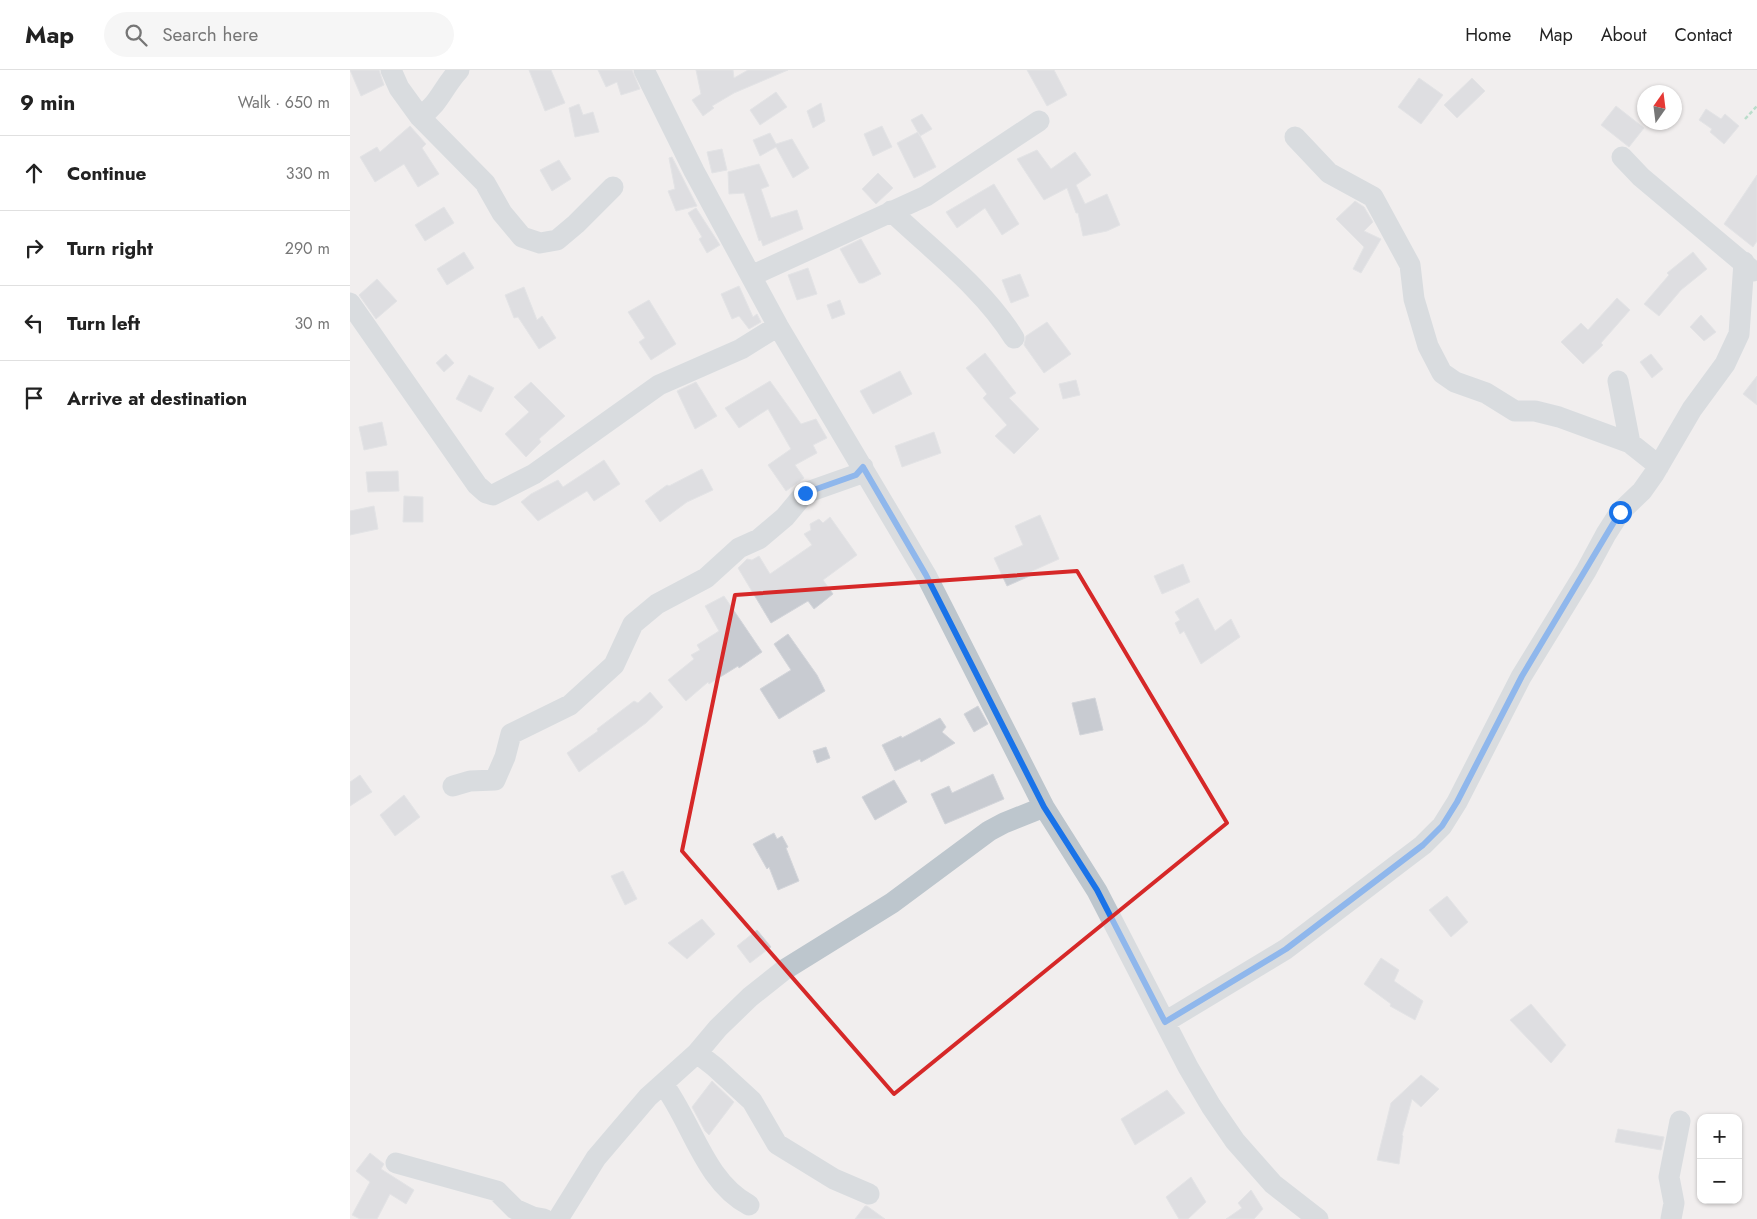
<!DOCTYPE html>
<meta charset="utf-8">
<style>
body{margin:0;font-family:Jost,sans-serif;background:#f6f6f6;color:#222}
.controls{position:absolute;right:15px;bottom:15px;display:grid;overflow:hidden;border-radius:10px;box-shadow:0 1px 4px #0004}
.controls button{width:45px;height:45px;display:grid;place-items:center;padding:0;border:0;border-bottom:1px solid #e0e0e0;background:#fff;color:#222;font:25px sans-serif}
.compass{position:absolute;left:1287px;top:15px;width:45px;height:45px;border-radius:50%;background:#fff;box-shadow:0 1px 4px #0004;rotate:14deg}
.stop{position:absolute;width:15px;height:15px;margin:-11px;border:4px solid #1a73e8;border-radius:50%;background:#fff}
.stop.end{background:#1a73e8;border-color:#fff;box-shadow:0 1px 5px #0008}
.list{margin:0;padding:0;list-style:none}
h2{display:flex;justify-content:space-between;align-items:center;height:65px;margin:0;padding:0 20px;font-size:21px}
h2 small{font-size:16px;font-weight:400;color:#767676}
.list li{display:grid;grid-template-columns:32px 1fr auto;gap:15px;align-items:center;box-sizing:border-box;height:75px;padding:0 20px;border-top:1px solid #e0e0e0}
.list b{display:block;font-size:19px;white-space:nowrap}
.list em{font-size:16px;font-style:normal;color:#767676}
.icon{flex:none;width:28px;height:28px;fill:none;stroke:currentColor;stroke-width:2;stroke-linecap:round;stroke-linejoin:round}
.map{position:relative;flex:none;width:1407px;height:1149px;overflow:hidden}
header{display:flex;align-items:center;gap:30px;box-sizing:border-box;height:70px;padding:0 25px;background:#fff;border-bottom:1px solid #e0e0e0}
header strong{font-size:24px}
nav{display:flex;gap:28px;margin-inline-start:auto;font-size:18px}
.search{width:350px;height:45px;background:#f6f6f6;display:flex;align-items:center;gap:12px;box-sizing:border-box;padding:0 18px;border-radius:28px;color:#767676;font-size:19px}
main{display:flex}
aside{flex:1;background:#fff}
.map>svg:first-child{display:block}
.building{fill:#c8cbd1;stroke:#d3d5da}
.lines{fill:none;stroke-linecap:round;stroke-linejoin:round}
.path{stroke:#79c8a0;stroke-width:2.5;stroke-dasharray:4 2.5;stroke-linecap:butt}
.minor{stroke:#bdc6cd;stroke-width:21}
.route{stroke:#1a73e8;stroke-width:6}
.marked{fill:none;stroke:#d62828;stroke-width:4;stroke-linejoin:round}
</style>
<header>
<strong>Map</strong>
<div class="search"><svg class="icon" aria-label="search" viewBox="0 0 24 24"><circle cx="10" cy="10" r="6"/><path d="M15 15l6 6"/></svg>Search here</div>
<nav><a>Home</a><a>Map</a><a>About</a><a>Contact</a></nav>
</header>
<main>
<aside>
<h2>9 min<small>Walk · 650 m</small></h2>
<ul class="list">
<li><svg class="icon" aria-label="ahead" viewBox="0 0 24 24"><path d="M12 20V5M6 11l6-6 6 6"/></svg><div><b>Continue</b></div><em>330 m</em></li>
<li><svg class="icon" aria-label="right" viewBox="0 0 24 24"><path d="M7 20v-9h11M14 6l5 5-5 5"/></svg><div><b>Turn right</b></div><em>290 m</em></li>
<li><svg class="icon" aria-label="left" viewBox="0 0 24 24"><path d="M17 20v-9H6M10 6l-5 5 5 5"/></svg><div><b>Turn left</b></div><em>30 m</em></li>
<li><svg class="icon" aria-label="arrive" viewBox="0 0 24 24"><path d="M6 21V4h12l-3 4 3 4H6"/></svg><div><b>Arrive at destination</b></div></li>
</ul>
</aside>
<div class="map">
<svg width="1407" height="1149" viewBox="0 0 1407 1149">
<rect width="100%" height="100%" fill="#f1eeee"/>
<path class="building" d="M0,0H29L34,15L11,26Z
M179,0H201L215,33L195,41Z
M248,0H282L290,19L271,25L267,12L256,17Z
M346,0H383L384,8L398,0H438L384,23L362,36L364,38L353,46L342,30L351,24Z
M677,0H704L717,25L697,36Z
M1069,8L1093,25L1071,54L1048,37Z
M1122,8L1135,21L1107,48L1094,35Z
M426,22L437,37L410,55L400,40Z
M471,33L475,51L463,58L457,41Z
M229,34L233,45L243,42L249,62L225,67L219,38Z
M1266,36L1294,58L1279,77L1251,55Z
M1356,39L1371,49L1375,44L1389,56L1374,74L1360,62L1362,59L1349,50Z
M572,44L582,59L570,66L561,50Z
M60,56L76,74L72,78L89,104L68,117L54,94L25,112L10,87L27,77L30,82Z
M532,56L542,77L523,86L514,64Z
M568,62L586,97L564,108L547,73Z
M420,63L426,74L442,69L459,98L443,108L426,77L410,86L403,70Z
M372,79L377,100L362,103L357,82Z
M687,80L701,99L725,82L741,105L726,115L735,134L757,124L770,155L757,161L733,166L728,143H726L717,118L694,130L667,89Z
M322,87L347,136L326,141L318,121L325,119L319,88Z
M209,90L221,109L202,121L190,100Z
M409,94L419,116L411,119L421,148L447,140L453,159L413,176L411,170L409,171L394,123L379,124L378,102Z
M528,103L543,118L526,134L512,119Z
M1407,105V171L1403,177L1374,154Z
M644,114L669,154L652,165L635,138L607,158L596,142Z
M1005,131L1014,137L1023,152L1014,161L1031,169L1011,203L1003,199L1014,177L986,149Z
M94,137L104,153L75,171L65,155Z
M346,138L370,175L357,183L349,169L352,167L338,143Z
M511,169L531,204L513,213H509L490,179Z
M114,182L124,198L97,215L87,199Z
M1343,182L1357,199L1331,220L1309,246L1294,234L1319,205L1317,203Z
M458,198L467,224L447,230L438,205Z
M670,204L679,226L661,233L652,210Z
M27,209L47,231L26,249L9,225Z
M389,216L403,247L407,244L411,252L399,259L389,246L382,249L371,224Z
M174,217L187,250L192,246L206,268L189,279L168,247L164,248L155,225Z
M1267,228L1280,240L1251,273L1253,275L1233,294L1211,272L1231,253L1238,260Z
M299,230L326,274L301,290L289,272L295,268L278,242Z
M490,230L495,244L482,249L477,235Z
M1351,245L1366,262L1354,271L1340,257Z
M697,252L721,284L694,303L674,275L676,266Z
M635,283L666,323L659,328L689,359L664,384L645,366L657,355L633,328L637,324L616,298Z
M96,284L104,293L94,302L86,293Z
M1301,284L1313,299L1302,308L1290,292Z
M550,301L562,324L523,344L510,321Z
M119,305L144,318L131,342L106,329Z
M1407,306V335L1393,324Z
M726,310L730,325L713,329L709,314Z
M420,311L451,354L466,349L477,368L463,375L467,383L445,395L454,408L436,421L418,395L441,379L418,339L389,358L375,338Z
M181,312L215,346L189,369L191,372L176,387L155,364L179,342L164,327Z
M346,312L367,346L345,359L327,321Z
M32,352L37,375L14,380L9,357Z
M584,362L591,383L552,397L545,376Z
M254,390L270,414L244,431L237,421L188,451L171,432L181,424L208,410L213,417Z
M352,399L363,420L337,432L310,452L295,431L317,415L319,416Z
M48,401L49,421L18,422L16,402Z
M54,426L73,427V452H53Z
M24,436L28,459L0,465V441Z
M690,445L709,489L680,502L682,505L657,516L644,488L673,475L665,456Z
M480,447L507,485L473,510L483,524L464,539L458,531L421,553L388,498L397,489L402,490L409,486L420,504L462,475L454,464L461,460L460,454L469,449L473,453Z
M833,494L840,512L812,524L804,506Z
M374,526L412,582L389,598L388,596L359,614L358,612L336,631L318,610L344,589L341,585L350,580L347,575L369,561L355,536Z
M848,528L865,561L881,549L890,567L851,594L834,561L830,564L825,553L830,550L825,542Z
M438,564L467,605L475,621L429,649L410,619L441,600L424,574Z
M300,622L313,637L296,653L229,702L217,683L248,661L247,659L284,631L288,633Z
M745,628L753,660L730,665L722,633Z
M628,636L638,654L624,662L614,644Z
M590,648L596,657L592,662L605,673L571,692L570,689L545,701L532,675L551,666L552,668Z
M476,677L480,688L467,693L463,681Z
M643,704L654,729L595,754L581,724L599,716L602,723Z
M10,705L22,722L0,736V712Z
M544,710L557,732L525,750L512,727Z
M54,725L70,747L45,766L30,745Z
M424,763L427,769L432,766L438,777L436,778L449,811L428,820L419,797L417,799L403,774Z
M273,801L287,829L275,835L261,806Z
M1097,826L1118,852L1101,867L1079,840Z
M352,849L365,864L337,889L318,873Z
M407,860L421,877L400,893L387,876Z
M1031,888L1049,900L1044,911L1073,931L1065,950L1040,936L1041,934L1014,914Z
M1181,934L1216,975L1201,993L1160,950Z
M1071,1005L1089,1019L1071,1037L1062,1029L1052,1065L1053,1066L1049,1094L1027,1090L1041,1033Z
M362,1011L384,1032L359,1065L355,1061L342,1037Z
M817,1020L835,1043L785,1075L771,1049Z
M1268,1059L1314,1067L1311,1080L1265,1072Z
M20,1083L34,1094L31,1099L64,1120L56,1134L40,1124L27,1149H10L2,1145L20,1112L6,1101Z
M841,1107L856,1132L838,1149H829L816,1127Z
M901,1120L913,1139L904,1149H876L892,1138L888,1133Z
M515,1136H517L535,1149H505Z"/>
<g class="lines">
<path class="path" d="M1395,49L1407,36"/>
<path class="minor" d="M41,0L49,18L70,47L135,113L152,143L172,167L190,173L207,170L226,154L263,117
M294,0L344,101L428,256L576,505L694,737L747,821L838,997L861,1036L885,1071L923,1114L968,1149
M70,47C90,33 93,17 109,0
M945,67L979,103L1023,127L1060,195L1064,229L1078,276L1092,303L1105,312L1136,323L1165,341H1185L1209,347L1280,373
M1272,87L1291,107L1403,201
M541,141C583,181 633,218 664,268
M401,206L576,126L689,51
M0,233L127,415L136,423L143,425L184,404L309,315L391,279L428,256
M1268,311L1280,373L1309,396
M103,716L120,711L145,710L155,687L161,664L220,635L264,595L283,554L307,534L356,508L389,478L409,469L435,447L455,423L506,405L513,397
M815,952L936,879L1073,775L1092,756L1107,732L1171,607L1236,501L1256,464L1270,442L1292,421L1304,404L1342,339L1375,294L1389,264L1394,192
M347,983L365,997L402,1031L427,1074L484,1109L519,1124
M313,1014C342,1052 354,1111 399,1135
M46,1093L147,1121L165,1139L183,1147L194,1149
M208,1149L246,1088L298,1027L347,983L368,958L400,927L434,900L542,833L639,761L654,753L694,737
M1321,1149L1324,1133L1319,1107L1330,1051"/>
</g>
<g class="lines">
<path class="route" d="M455,423L506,405L513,397L576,505L694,737L747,820L815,952L936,879L1073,775L1092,756L1107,732L1172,606L1270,442"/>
</g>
<path d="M0 0H1407V1149H0ZM727,501L877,753L544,1024L332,781L385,525Z" fill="#f1eeee" fill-opacity=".55" fill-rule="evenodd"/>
<path class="marked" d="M727,501L877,753L544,1024L332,781L385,525Z"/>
</svg>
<div class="controls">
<button>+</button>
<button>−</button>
</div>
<svg class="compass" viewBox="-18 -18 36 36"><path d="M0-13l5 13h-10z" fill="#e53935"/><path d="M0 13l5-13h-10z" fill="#767676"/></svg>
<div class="stop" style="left:1270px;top:442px"></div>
<div class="stop end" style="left:455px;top:423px"></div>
</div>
</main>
